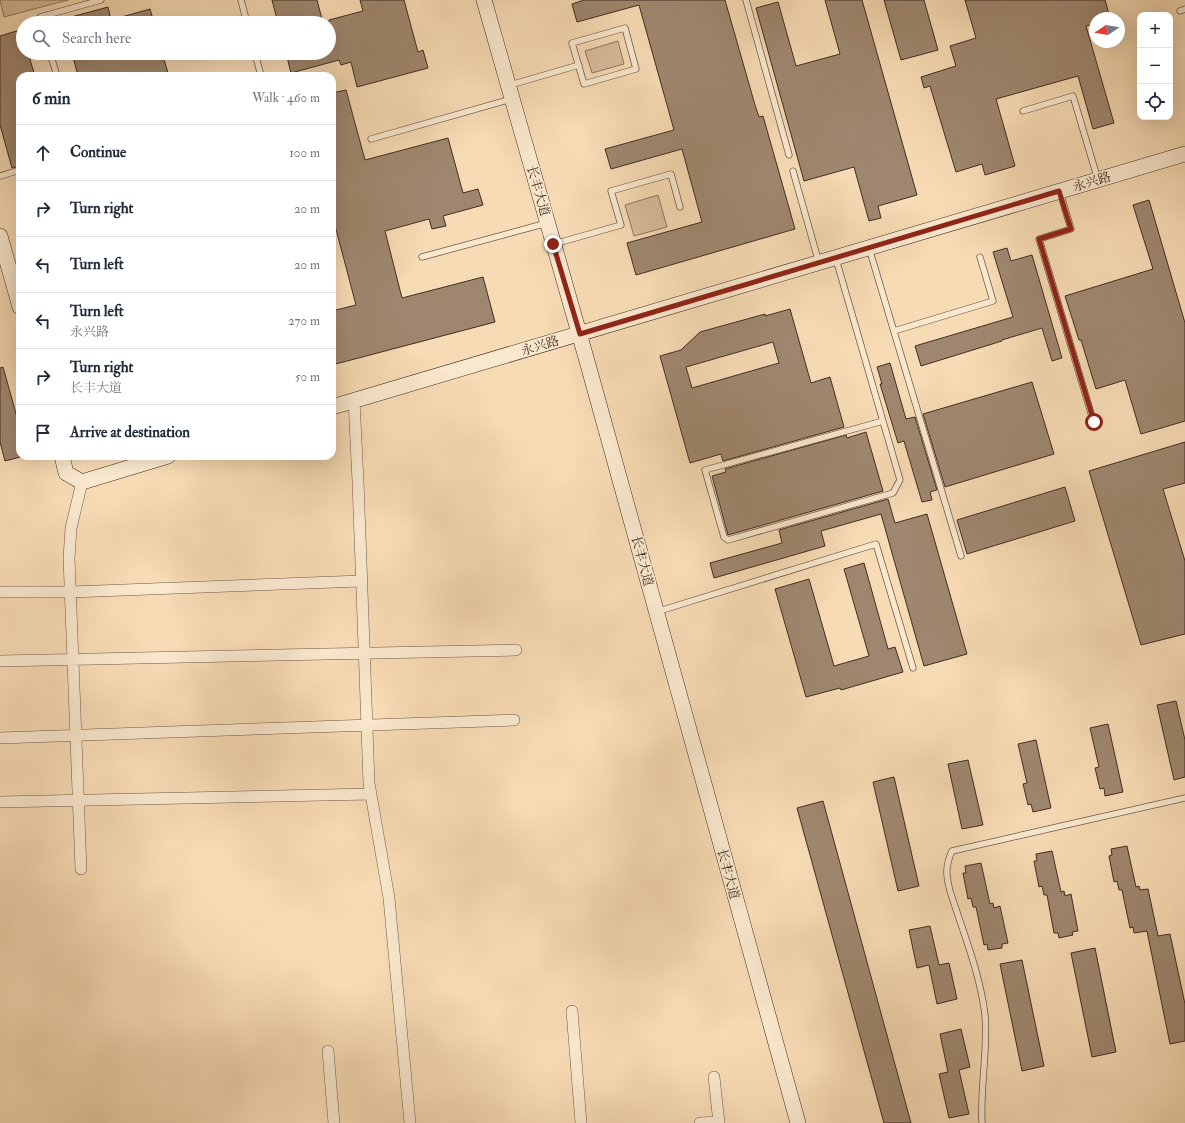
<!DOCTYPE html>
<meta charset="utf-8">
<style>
body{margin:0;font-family:"IM FELL Double Pica","Noto Serif SC",serif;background:#f6f6f7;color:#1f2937}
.controls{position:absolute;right:12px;top:12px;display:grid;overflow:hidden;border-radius:8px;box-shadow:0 4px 16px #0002}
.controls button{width:36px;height:36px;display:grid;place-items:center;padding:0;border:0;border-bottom:1px solid #e0e1e3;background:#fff;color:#1f2937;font:20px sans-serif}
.compass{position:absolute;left:1089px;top:12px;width:36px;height:36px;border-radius:50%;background:#fff;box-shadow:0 4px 16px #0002;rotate:258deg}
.stop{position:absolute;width:12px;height:12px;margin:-9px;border:3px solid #8f2418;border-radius:50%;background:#fff}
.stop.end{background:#8f2418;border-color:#fff;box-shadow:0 1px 4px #0008}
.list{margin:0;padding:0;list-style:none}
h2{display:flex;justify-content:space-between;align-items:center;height:52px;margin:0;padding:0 16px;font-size:17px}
h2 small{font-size:13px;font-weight:400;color:#747a83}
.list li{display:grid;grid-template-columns:26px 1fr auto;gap:12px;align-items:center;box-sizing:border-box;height:56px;padding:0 16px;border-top:1px solid #e0e1e3}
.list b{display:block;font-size:15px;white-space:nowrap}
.list p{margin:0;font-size:13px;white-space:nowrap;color:#747a83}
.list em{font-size:13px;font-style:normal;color:#747a83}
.icon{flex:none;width:22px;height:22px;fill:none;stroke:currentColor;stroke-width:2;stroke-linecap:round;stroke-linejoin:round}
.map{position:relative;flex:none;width:1185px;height:1123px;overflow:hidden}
.search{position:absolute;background:#fff;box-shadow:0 4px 16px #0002;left:16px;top:16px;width:320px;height:44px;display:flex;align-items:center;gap:10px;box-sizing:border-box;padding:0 14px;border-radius:22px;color:#747a83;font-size:15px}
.panel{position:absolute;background:#fff;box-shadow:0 4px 16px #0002;left:16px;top:72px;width:320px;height:388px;border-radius:12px}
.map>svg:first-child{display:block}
.green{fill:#d8bd9c;stroke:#8c7560}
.building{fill:#9f876f;stroke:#402d24;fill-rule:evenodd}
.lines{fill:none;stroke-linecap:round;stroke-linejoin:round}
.lane-casing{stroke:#6e5848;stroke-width:7}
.street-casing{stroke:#6e5848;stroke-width:12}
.secondary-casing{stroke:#402d24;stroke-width:16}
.lane{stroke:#fae8ce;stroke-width:5.5}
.street{stroke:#fae8ce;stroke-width:11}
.secondary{stroke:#fae8ce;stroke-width:15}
.route{stroke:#8f2418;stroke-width:5}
.labels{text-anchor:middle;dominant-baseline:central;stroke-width:3;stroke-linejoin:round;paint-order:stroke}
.street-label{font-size:13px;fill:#402d24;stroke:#fae8ce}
</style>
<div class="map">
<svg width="1185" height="1123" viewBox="0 0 1185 1123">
<rect width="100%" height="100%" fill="#f7dbb4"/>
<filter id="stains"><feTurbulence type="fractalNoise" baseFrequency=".005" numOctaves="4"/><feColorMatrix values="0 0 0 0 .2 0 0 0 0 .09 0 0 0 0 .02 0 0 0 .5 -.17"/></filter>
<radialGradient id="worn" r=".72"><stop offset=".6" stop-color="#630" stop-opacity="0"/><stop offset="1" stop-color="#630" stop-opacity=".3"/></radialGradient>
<path class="green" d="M0,0H68L4,17Z
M618,41L624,64L592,73L585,51Z
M658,195L667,227L634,236L625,205Z"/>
<path class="building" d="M272,0H317L323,23H278Z
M360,0H404L418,52L423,50L428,68L357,87L351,62L341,65L339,60L291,73L286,53H329V20L363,11Z
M584,0H725L755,105L759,117L763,116L795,229L636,275L627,243L702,222L682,149L611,169L605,149L674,130L639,5L577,22L572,4Z
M825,0H862L917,195L878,206L881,218L869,221L854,167L804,181L756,8L778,2L796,66L840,54Z
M884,0H924L938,50L901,60Z
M965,0H1105L1110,18H1095V24L1086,26L1114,123L1093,129L1078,76L996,99L1015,166L985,175L982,164L956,172L930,86L924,88L921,77L956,66L950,46L976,38Z
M108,7L111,20L150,9L154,23H60V20Z
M23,29V53H28L35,76H20V166L12,168L0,125V36Z
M72,53H162L169,76H78Z
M346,90L365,160L448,138L463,193L478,189L483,205L443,216L446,226L432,229L429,219L385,231L402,298L483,277L495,322L332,365V311L356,305L332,214V93Z
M1149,200L1185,323V421L1141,434L1125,380L1096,389L1081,340H1079L1065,296L1153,269L1133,205Z
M1007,248L1011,261L1032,255L1062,358L1052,361L1042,328L1002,340V341L921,366L915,346L1013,317L993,252Z
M790,309L811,383L830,377L844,427L723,461L721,454L690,463L660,356L681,350L700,332L765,314V316ZM773,342L779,363L692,388L686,367Z
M890,363L906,419L915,417L937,490L930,492L932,500L922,502L904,441L898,443L880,384H882L877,367Z
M3,367L20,428V457L5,461L0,442V368Z
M1032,382L1054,454L945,487L923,414Z
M866,432L883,491L728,535L712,476L726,472L725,469L846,435L847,438Z
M1185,442V483L1163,489L1185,561V634L1141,645L1089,471Z
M1065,487L1075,521L967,554L957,520Z
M888,499L895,523L927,514L967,654L924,666L881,514L821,531L825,546L714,578L710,563L782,543L779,530Z
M864,563L888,649L895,647L903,672L841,690L840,688L806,697L775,589L809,579L834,666L869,656L844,569Z
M1176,701L1185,740V777L1174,780L1157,705Z
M1108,724L1123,792L1105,796L1104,788L1100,789L1095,768L1099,767L1090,728Z
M1036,740L1051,808L1033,812L1031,804L1028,805L1023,784L1027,783L1018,744Z
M968,760L983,825L962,829L948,764Z
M894,777L919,886L898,891L873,782Z
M823,801L911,1123H884L797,808Z
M1127,846L1136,887L1139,886L1140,890L1148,889L1158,936L1170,934L1185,1004V1041L1170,1044L1147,931L1134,933L1133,927L1130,928L1122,890H1119L1117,881L1114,882L1109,856L1112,855L1111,849Z
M1052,851L1061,892L1064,891L1065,896L1071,894L1078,931L1072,932L1073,935L1059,938L1058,933H1054L1047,895H1044L1042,886L1039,887L1034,861H1037L1036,854Z
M981,863L990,904L993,903L994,908L1000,906L1008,943L1002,944V948L988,950L987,944L984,945L976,907H973L971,898L968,899L963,873H966L965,866Z
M930,926L939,965L949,963L957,999L937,1004L929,965L917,968L909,930Z
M1095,948L1116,1052L1092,1057L1071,953Z
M1022,960L1044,1066L1022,1071L1000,964Z
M961,1029L970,1067L959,1070L969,1114L949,1118L939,1074L948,1072L940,1034Z"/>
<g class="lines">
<g class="lane-casing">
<path id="lane" d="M241,0L247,23
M746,0L789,155
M1180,11L1185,9
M42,23L40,17L101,0
M625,28L636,69L584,84L572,43Z
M50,53L57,76
M255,53L261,76
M510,85L579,65
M1023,111L1073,96L1098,180
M371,139L511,99
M793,171L819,263
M0,176L20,170
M1060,192L1071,229L1039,239L1094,423
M554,244L621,225L611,191L671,174L680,207
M869,248L961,556
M422,257L547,223
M836,259L900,480L893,493L728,540L724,537L705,470L883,421
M894,331L993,301L980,257
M656,612L876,544L913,668
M982,1123C980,1087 988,1051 985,1015C980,973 963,932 950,891C946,876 945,866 952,851L1185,798"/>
</g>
<g class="street-casing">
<path id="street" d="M354,401L358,481L369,783L389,898L410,1123
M0,592H71L361,581
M0,661L516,650
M0,738L514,720
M0,802L370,794
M81,869L69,558L71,528L82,482
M572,1011L581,1123
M328,1051L334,1123
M714,1077L719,1123
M700,1123L719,1122"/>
</g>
<g class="secondary-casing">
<path id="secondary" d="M484,0L587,361L798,1123
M0,236L20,307
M332,407L1185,154
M62,456L66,473L82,482L168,456"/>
</g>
<use href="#lane" class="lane"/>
<use href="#street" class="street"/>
<use href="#secondary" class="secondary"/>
</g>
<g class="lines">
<path class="route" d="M553,244L580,334L1059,191L1071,229L1039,239L1094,422"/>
</g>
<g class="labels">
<g class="street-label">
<text transform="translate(1092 182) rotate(-16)">永兴路</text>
<text transform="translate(538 191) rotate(74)">长丰大道</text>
<text transform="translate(540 346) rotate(-17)">永兴路</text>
<text transform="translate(642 561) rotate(75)">长丰大道</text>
<text transform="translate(728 874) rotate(75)">长丰大道</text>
</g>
</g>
<rect width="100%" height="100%" filter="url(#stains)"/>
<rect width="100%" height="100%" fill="url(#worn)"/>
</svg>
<div class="controls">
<button>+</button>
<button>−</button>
<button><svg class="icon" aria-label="locate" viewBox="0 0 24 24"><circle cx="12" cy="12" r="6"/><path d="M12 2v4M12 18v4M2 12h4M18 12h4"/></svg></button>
</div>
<svg class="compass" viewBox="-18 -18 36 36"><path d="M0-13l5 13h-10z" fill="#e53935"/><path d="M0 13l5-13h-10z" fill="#747a83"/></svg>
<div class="stop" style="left:1094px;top:422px"></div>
<div class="stop end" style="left:553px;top:244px"></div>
<div class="search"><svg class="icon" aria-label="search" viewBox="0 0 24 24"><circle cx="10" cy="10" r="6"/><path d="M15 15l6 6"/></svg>Search here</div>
<section class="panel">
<h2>6 min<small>Walk · 460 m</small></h2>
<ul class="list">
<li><svg class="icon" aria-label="ahead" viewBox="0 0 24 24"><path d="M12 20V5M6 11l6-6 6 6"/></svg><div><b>Continue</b></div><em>100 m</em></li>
<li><svg class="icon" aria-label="right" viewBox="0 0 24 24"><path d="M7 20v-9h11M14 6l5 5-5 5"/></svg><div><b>Turn right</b></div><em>20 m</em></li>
<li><svg class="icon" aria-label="left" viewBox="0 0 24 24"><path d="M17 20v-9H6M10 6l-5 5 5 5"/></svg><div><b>Turn left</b></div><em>20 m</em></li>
<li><svg class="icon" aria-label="left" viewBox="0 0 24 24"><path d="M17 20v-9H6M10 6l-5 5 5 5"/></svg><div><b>Turn left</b><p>永兴路</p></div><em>270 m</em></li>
<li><svg class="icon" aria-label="right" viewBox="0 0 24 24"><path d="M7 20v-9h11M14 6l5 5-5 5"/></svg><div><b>Turn right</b><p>长丰大道</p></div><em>50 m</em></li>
<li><svg class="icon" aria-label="arrive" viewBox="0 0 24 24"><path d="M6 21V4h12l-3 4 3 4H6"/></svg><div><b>Arrive at destination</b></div></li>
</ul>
</section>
</div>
